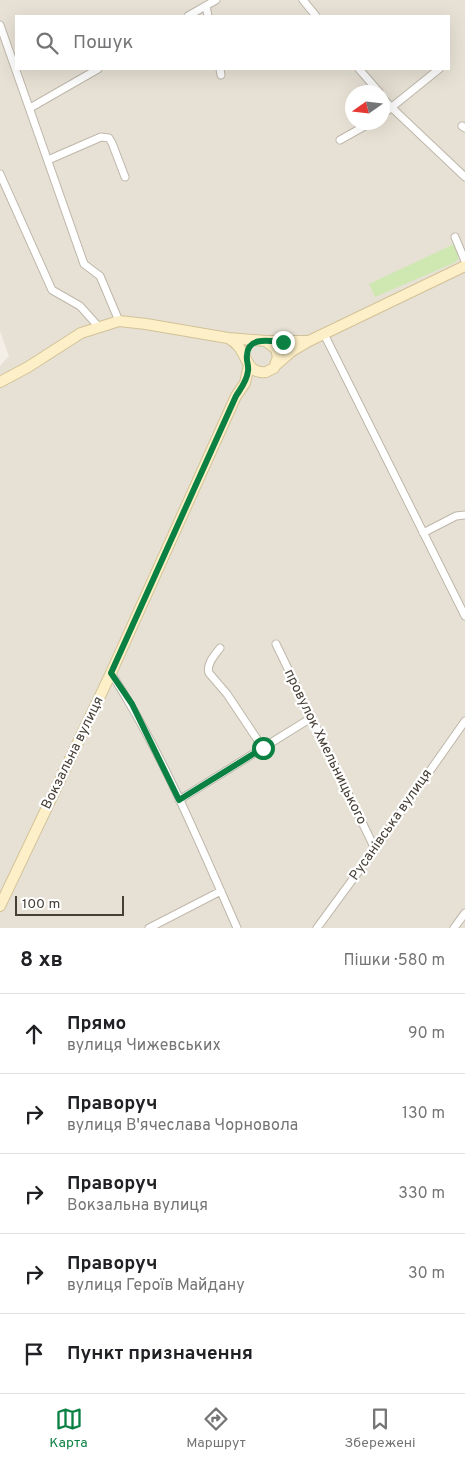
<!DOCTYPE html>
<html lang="uk">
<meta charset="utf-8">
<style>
body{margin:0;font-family:Overpass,sans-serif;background:#f2f2f2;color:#202124}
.compass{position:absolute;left:345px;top:85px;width:45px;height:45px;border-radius:50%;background:#fff;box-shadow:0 5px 20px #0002;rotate:256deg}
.scale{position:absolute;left:15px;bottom:12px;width:109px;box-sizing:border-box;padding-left:5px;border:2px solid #463f36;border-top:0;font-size:14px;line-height:18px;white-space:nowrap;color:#463f36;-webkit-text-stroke:4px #fff;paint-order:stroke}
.stop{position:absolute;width:15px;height:15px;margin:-11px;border:4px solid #0b8043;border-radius:50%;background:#fff}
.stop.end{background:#0b8043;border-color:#fff;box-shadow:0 1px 5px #0008}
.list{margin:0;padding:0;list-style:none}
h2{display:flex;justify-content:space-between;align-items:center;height:65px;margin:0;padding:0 20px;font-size:21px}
h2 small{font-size:16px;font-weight:400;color:#757577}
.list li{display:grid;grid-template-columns:32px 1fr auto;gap:15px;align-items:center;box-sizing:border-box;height:80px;padding:0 20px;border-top:1px solid #e0e0e0}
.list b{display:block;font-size:19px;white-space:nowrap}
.list p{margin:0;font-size:16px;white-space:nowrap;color:#757577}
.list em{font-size:16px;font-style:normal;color:#757577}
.icon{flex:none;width:28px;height:28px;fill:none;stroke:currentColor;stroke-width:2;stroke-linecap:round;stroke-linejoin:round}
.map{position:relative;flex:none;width:465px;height:928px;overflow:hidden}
.search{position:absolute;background:#fff;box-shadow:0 5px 20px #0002;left:15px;right:15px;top:15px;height:55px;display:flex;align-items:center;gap:12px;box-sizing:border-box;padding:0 18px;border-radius:0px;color:#757577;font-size:19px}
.sheet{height:465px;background:#fff}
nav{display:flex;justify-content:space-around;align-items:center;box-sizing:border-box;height:70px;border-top:1px solid #e0e0e0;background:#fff;font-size:14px;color:#757577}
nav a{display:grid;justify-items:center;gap:2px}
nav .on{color:#0b8043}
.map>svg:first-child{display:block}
.residential{fill:#e7e1d5;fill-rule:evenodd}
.green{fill:#cfe7b1}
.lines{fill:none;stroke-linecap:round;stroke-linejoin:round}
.street-casing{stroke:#beb7aa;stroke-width:9}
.secondary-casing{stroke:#d2c298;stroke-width:12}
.street{stroke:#fff;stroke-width:7}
.secondary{stroke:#fdefc7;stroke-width:10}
.route{stroke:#0b8043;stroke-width:6}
.labels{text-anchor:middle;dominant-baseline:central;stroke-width:4.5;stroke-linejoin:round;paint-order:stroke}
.street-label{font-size:14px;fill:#463f36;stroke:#fff}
</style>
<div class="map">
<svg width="465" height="928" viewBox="0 0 465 928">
<rect width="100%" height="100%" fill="#f3efe7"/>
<path class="residential" d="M0,0H465V928H0V366L9,356L0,331ZM16,16H449V69H16ZM352,92H382V122H352Z"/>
<path class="green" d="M454,244L460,255L456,262L375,297L369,284Z"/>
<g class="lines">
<g class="street-casing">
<path id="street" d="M303,0L316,16
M206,6L208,16
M188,16L216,0
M0,25L84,264L100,276L119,321
M220,69L221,75
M359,69L379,92
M382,97L390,106L465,177
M30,108L98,69
M382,115L439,69
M462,126L465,128
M340,140L372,122
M48,160L101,137L109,138L112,143L125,177
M0,174L52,290L80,306L98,326
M455,237L465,261
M324,334L465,616
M423,533L456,516L465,515
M276,644L375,849
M220,648C215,655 206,664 209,673L227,694L263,748
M111,673C162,752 199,842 237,928
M179,800L311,718
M149,928L221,891
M317,928L375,849L465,721
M454,928L465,913"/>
</g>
<g class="secondary-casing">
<path id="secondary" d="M267,341H308
M276,365L292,351L309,341L465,266
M0,382L28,367L81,333L119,321L146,324L228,338L266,341L276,349L278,357L274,368L266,372C243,375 249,348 228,338
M0,906L111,673L236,396L245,383L249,365"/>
</g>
<use href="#street" class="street"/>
<use href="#secondary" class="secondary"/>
</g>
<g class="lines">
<path class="route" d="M263,748L179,800L132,704L111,673L236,396C241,388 247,381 248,371C249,365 246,361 247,355C248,336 270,341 283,342"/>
</g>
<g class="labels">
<g class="street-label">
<text transform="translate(325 747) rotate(64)">провулок Хмельницького</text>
<text transform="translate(73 753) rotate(-64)">Вокзальна вулиця</text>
<text transform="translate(391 825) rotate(-55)">Русанівська вулиця</text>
</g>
</g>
</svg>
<svg class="compass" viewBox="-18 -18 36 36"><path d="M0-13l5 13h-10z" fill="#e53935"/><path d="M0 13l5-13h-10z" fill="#757577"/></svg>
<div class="scale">100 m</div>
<div class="stop" style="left:263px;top:748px"></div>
<div class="stop end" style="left:283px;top:342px"></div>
<div class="search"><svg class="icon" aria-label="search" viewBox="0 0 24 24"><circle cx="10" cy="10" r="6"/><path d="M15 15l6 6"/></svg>Пошук</div>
</div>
<section class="sheet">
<h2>8 хв<small>Пішки · 580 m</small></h2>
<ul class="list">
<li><svg class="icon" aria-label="ahead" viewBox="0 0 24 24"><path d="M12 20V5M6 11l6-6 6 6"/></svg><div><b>Прямо</b><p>вулиця Чижевських</p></div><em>90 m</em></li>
<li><svg class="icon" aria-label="right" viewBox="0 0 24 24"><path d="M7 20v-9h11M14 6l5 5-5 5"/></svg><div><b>Праворуч</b><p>вулиця В'ячеслава Чорновола</p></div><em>130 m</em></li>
<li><svg class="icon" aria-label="right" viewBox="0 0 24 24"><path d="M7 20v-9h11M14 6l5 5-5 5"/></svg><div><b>Праворуч</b><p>Вокзальна вулиця</p></div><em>330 m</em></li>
<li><svg class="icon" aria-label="right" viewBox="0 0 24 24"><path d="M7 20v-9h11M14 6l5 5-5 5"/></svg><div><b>Праворуч</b><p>вулиця Героїв Майдану</p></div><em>30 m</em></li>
<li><svg class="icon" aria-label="arrive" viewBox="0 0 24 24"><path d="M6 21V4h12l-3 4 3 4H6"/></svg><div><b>Пункт призначення</b></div></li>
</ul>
</section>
<nav>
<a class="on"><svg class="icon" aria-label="map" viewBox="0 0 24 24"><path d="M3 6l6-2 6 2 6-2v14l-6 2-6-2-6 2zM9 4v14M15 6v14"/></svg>Карта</a>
<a><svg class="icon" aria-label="directions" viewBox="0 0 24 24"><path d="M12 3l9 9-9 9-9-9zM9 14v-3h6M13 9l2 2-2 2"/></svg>Маршрут</a>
<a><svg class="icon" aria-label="saved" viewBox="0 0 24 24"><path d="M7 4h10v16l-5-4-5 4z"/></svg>Збережені</a>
</nav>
